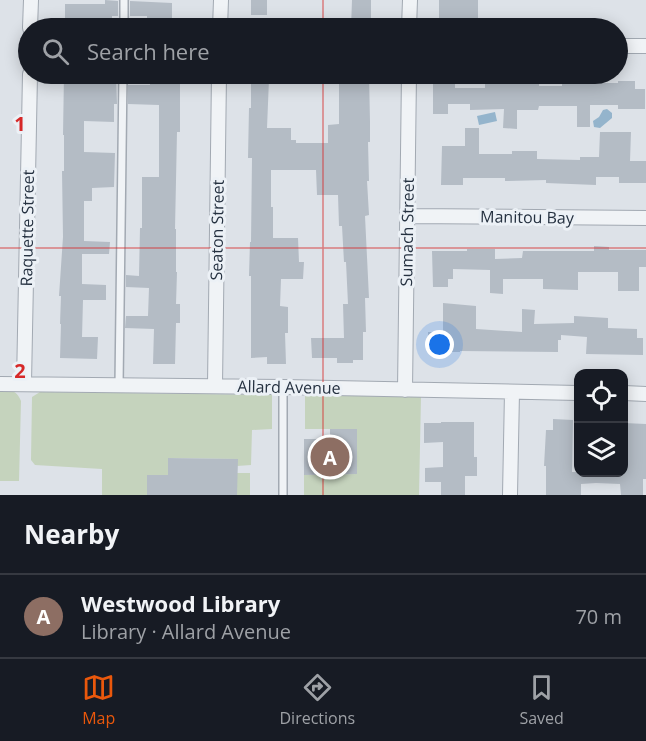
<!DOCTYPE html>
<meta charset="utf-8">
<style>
body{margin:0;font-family:"Open Sans",sans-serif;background:#242831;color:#f1f3f6}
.controls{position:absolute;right:18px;bottom:18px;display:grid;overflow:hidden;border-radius:12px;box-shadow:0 3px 15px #0003}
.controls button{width:54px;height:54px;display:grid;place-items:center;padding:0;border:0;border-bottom:2px solid #363941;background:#171b24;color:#f1f3f6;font:30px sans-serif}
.you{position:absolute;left:440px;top:345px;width:21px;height:21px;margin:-15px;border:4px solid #fff;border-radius:50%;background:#1a73e8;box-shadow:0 0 0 9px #1a73e833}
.badge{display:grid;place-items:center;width:39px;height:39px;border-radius:50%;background:#ea580c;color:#fff;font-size:20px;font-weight:700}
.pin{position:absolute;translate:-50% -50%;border:3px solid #fff;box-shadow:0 2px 6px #0006}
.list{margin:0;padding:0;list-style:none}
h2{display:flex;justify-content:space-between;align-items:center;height:78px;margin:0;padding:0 24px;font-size:26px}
h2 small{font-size:20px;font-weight:400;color:#9ea1a6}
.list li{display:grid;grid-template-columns:39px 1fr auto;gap:18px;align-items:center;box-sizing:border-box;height:84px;padding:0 24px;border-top:2px solid #363941}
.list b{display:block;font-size:22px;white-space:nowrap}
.list p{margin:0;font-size:20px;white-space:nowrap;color:#9ea1a6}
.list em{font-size:20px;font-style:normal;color:#9ea1a6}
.icon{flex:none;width:33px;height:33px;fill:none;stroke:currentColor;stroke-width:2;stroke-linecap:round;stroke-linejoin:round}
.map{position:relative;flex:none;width:646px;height:495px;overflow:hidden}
.search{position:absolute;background:#171b24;box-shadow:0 3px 15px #0003;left:18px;right:18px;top:18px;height:66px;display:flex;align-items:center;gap:15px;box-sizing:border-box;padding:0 21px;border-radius:33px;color:#9ea1a6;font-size:22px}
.sheet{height:162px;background:#171b24}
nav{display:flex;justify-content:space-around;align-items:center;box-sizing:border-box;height:84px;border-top:2px solid #363941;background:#171b24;font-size:16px;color:#9ea1a6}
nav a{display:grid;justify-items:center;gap:3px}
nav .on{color:#ea580c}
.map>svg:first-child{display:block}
.green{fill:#c5d3bd}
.water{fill:#94b4cc}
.building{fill:#b4bcc5}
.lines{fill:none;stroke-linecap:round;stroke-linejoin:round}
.service-casing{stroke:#a2a9b2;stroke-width:10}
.minor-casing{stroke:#a2a9b2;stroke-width:16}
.service{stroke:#f0f3f6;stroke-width:7}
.minor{stroke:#f0f3f6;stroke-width:14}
.grid{fill:none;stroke:#d62828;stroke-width:1.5;stroke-opacity:0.55}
.labels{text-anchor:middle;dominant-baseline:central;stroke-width:6;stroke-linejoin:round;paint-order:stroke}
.street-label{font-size:16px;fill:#253140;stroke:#ecf1f6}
.grid-label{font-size:20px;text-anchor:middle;font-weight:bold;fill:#d62828;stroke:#ecf1f6;stroke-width:6;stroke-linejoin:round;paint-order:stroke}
</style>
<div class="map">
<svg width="646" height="495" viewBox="0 0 646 495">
<rect width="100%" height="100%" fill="#dde2e8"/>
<path class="green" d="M0,391C12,391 16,389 21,401L19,481H0Z
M40,392L272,395V429L252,430L251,465L237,466V459L168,458V475H147V495H102V469L35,465L31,460L32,397Z
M305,395L421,397L419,495H304V475L357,474L356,429H305Z
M237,473H250V495H237Z"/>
<path class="water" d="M607,109L612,113V118L600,128L594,127L593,121L599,117L603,110Z
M495,112L497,121L479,125L477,116Z"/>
<path class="building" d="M105,0L118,1V16H112V23L87,22V28H65V4H105Z
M251,0H267V15H251Z
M352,0H371V28H351Z
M439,0H478V19L439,18Z
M130,1L172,3V22H156V18H147V16H130Z
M64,74H116L117,104H114V122L84,121V152L115,153L114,187L92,188V201H84V241L110,242L109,254H82V284L106,285V300H83L82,337H98L97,359L60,358L61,324H60L61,296H59L63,237L62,171H64V135H63Z
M339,74H369L370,122V142H368L369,181H367L369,215L365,216L369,298H365L366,332H363V360H353V363H337V358H312L311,338H344L343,304H348L346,262H344L342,226H339L338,195H317L316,170H271V207H273V238H298L299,262H304L303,279H281L280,306L288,307V333H285L286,364H267V357L251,358V276H249L250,242H251L252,158H248L249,108H251V79H269L267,128H291V140H296V143H328V125L339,124Z
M150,75H180V132H177L175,229H176V272H177L176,304H180V323H176L175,364H153L154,329L125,328L126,316H148L149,288L126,287V275L139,276L140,228H142V177H159V105L128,104V85H150Z
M433,75H455V88H485V81H522V80L539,81V86H562V83H618V81H635V89H645V109H618V105H590V127H577V106H539L538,110H517V129L503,128L504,109L470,110V104H448V114H433Z
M465,128H479V154H512V151H537V159L580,160V157H599L600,132H631L630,161H646V183H619V177H596V185L546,183V180L505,181V178H463V185H441L442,146H465Z
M594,246L609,247V250H646V267H639V291H618V272H578V290L543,289V279H503V294L490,293V270L453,269V279H448V287H433L432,251H467V249H495V259L522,258L523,251H594Z
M443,303L476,306V329L522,332V309L535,310L534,324L574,323V316L608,318V328L637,329V338H643V355L586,354L587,337L561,335V340H558V352L460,351V352H428V332H443Z
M553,419L573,420L572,472H624V423L646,424V479H643V495H621L620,484L596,483L581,484V495H546V466H544L546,430H553Z
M441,422H474V457H477V476H465V495H441V482H425V468L443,467V442L424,443V423H441Z
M330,429H357V474L304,475V439H330Z
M168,458L238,459L237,495H147V475H168Z"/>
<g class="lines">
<g class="service-casing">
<path id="service" d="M124,28V0
M119,385L123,74
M283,495V387"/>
</g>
<g class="minor-casing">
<path id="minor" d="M30,28L31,0
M220,28L221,0
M409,28L410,0
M618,46H646
M407,216L646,218
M24,383L30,74
M0,384L283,387L578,393
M215,386L219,74
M405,390L409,74
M624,393L646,394
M510,495L512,392"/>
</g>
<use href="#service" class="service"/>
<use href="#minor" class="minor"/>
</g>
<path class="grid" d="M323,0V28M323,74V495M0,248H646"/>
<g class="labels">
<g class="street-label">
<text transform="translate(527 217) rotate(1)">Manitou Bay</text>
<text transform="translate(27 228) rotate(-89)">Raquette Street</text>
<text transform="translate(217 230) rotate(-89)">Seaton Street</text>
<text transform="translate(407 232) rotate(-89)">Sumach Street</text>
<text transform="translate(289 387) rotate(1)">Allard Avenue</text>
</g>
</g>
<g class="grid-label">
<text x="20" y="131">1</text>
<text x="20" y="378">2</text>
</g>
</svg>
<div class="controls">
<button><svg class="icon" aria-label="locate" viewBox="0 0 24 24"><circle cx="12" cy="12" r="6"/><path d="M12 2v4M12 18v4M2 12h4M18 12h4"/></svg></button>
<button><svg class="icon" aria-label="layers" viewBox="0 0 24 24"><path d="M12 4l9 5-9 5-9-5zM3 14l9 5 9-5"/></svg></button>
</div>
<div class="you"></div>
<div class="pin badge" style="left:330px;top:457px;background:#8d6e63">A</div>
<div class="search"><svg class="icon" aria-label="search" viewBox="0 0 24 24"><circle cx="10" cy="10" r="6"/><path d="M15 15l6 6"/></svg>Search here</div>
</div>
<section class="sheet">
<h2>Nearby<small></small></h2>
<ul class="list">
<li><span class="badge" style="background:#8d6e63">A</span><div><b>Westwood Library</b><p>Library · Allard Avenue</p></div><em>70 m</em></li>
</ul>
</section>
<nav>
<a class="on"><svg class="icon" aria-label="map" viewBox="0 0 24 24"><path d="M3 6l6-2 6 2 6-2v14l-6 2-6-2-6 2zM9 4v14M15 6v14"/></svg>Map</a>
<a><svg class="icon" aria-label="directions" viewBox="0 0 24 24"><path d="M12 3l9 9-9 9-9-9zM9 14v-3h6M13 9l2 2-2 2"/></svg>Directions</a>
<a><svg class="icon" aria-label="saved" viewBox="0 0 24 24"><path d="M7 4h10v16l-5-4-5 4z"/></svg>Saved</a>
</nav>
